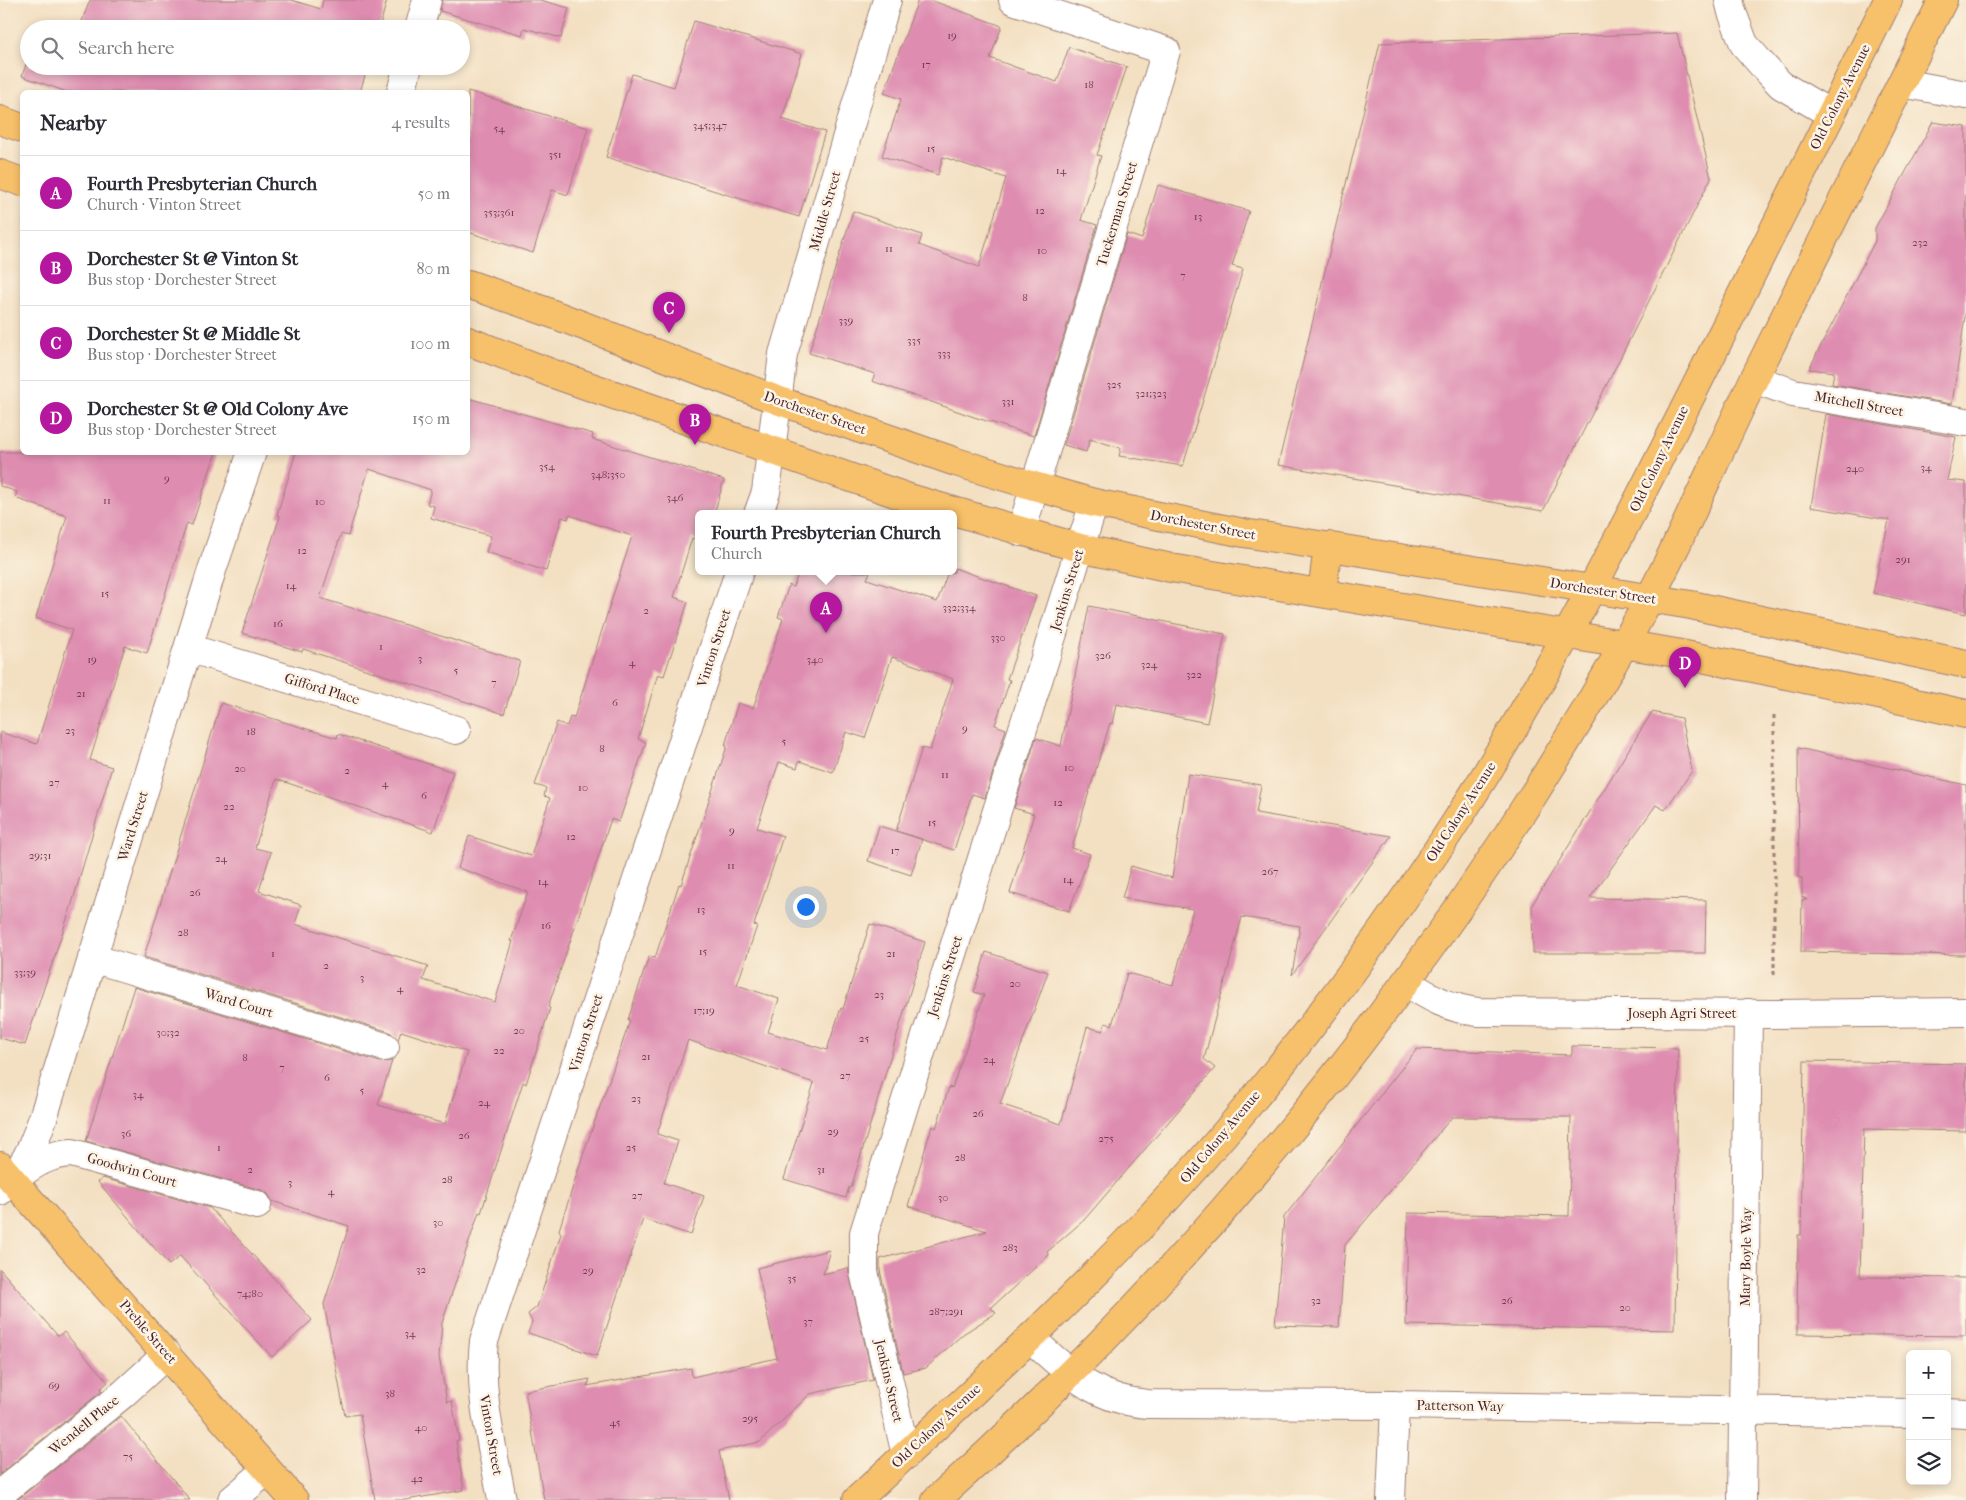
<!DOCTYPE html>
<meta charset="utf-8">
<style>
body{margin:0;font-family:"IM FELL French Canon",serif;background:#f2f2f3;color:#2b2b33}
.controls{position:absolute;right:15px;bottom:15px;display:grid;overflow:hidden;border-radius:8px;box-shadow:0 2px 8px #0003}
.controls button{width:45px;height:45px;display:grid;place-items:center;padding:0;border:0;border-bottom:1px solid #e1e1e2;background:#fff;color:#2b2b33;font:25px sans-serif}
.you{position:absolute;left:805px;top:906px;width:18px;height:18px;margin:-12px;border:4px solid #fff;border-radius:50%;background:#1a73e8;box-shadow:0 0 0 8px #1a73e833}
.badge{display:grid;place-items:center;width:32px;height:32px;border-radius:50%;background:#b5179e;color:#fff;font-size:16px;font-weight:700}
.pin{position:absolute;translate:-50% -41px;filter:drop-shadow(0 1px 2px #0008)}
.pin::after{content:'';position:absolute;top:26px;width:18px;height:15px;background:inherit;clip-path:polygon(0 0,100% 0,50% 100%)}
.popup{position:absolute;left:695px;top:510px;width:262px;height:65px;box-sizing:border-box;display:grid;place-content:center;border-radius:8px;background:#fff;filter:drop-shadow(0 1px 4px #0005);font-size:16px;white-space:nowrap;color:#7c7c81}
.popup b{font-size:19px;color:#2b2b33}
.popup::after{content:'';position:absolute;left:50%;top:100%;margin-left:-10px;border:10px solid transparent;border-top-color:#fff}
.list{margin:0;padding:0;list-style:none}
h2{display:flex;justify-content:space-between;align-items:center;height:65px;margin:0;padding:0 20px;font-size:21px}
h2 small{font-size:16px;font-weight:400;color:#7c7c81}
.list li{display:grid;grid-template-columns:32px 1fr auto;gap:15px;align-items:center;box-sizing:border-box;height:75px;padding:0 20px;border-top:1px solid #e1e1e2}
.list b{display:block;font-size:19px;white-space:nowrap}
.list p{margin:0;font-size:16px;white-space:nowrap;color:#7c7c81}
.list em{font-size:16px;font-style:normal;color:#7c7c81}
.icon{flex:none;width:28px;height:28px;fill:none;stroke:currentColor;stroke-width:2;stroke-linecap:round;stroke-linejoin:round}
.map{position:relative;flex:none;width:1966px;height:1500px;overflow:hidden}
.search{position:absolute;background:#fff;box-shadow:0 2px 8px #0003;left:20px;top:20px;width:450px;height:55px;display:flex;align-items:center;gap:12px;box-sizing:border-box;padding:0 18px;border-radius:28px;color:#7c7c81;font-size:19px}
.panel{position:absolute;background:#fff;box-shadow:0 2px 8px #0003;left:20px;top:90px;width:450px;height:365px;border-radius:8px}
.map>svg:first-child{display:block}
.building{fill:#de8cb0}
.lines{fill:none;stroke-linecap:round;stroke-linejoin:round}
.minor-casing{stroke:#9e7f76;stroke-width:30}
.major-casing{stroke:#9e7f76;stroke-width:30}
.path{stroke:#9e7f76;stroke-width:3;stroke-dasharray:4 4;stroke-linecap:butt}
.minor{stroke:#fff;stroke-width:28}
.major{stroke:#f7c06b;stroke-width:28}
.labels{text-anchor:middle;dominant-baseline:central;stroke-width:5;stroke-linejoin:round;paint-order:stroke}
.number-label{font-size:11px;fill:#6f3a4c}
.street-label{font-size:14px;fill:#4a1f2b;stroke:#fcf5e5}
</style>
<div class="map">
<svg width="1966" height="1500" viewBox="0 0 1966 1500">
<rect width="100%" height="100%" fill="#fcf5e5"/>
<filter id="ink" filterUnits="userSpaceOnUse"><feTurbulence type="fractalNoise" baseFrequency=".02" numOctaves="2"/><feDisplacementMap in="SourceGraphic" scale="10" xChannelSelector="R" yChannelSelector="G"/><feConvolveMatrix kernelMatrix="1 2 1 2 8 2 1 2 1" color-interpolation-filters="sRGB"/></filter>
<filter id="wash" filterUnits="userSpaceOnUse"><feTurbulence type="fractalNoise" baseFrequency=".0096" numOctaves="4" result="noise"/><feDisplacementMap in="SourceGraphic" scale="20" xChannelSelector="R" yChannelSelector="G"/><feGaussianBlur stdDeviation="1.12" result="paint"/><feColorMatrix in="noise" values="0 0 0 0 0 0 0 0 0 0 0 0 0 0 0 0 0 1.4 0 .05"/><feComposite in="paint" operator="in"/></filter>
<g filter="url(#wash)">
<rect width="100%" height="100%" fill="#f3dfc1"/>
<g id="blocks">
<path class="building" d="M90,0H291L321,9L323,0H387L379,29H79Z
M442,0H540L569,8L561,38L524,28L522,35L440,11Z
M918,0H930L1002,26L990,58L1057,82L1069,47L1127,67L1097,155L1101,156L1081,220L1097,225L1034,436L974,417L872,381L875,374L809,353L853,211L922,235L919,245L979,267L1006,178L943,157L938,175L882,156L901,99L884,93Z
M41,21L63,29H39Z
M694,21L802,54L782,119L825,132L799,217L606,157L632,74L674,87Z
M1677,33L1711,178L1543,511L1278,465L1380,43Z
M29,56V66H368L360,92H67L22,76Z
M468,91L588,128L568,195L552,190L533,253L468,232Z
M1933,122L1966,127V310L1952,404L1832,384L1834,372L1809,369L1875,241V228Z
M1158,185L1249,211L1232,266L1243,269L1183,466L1119,456L1121,448L1090,439L1086,452L1064,445L1127,234L1142,239Z
M468,398L593,434L592,439L724,480L714,514H698V540L692,538L674,597L688,602L664,676L658,674L638,739L646,742L619,822L611,819L548,1007L550,1008L526,1084L523,1082L481,1213L479,1212L442,1323L439,1357L447,1402L452,1401L459,1440L456,1441L464,1490L406,1500H375L360,1414L345,1416L324,1304L349,1226L272,1201L268,1194L261,1190L86,1141L134,987L380,1062L392,1061L378,1105L445,1124L467,1052L401,1031L398,1040L390,1032L144,957L221,703L337,738L338,734L453,772L433,832L276,779L255,848L271,852L259,891L301,905L295,924L428,966L423,980L495,1002L513,941H511L528,892L458,868L469,836L531,856L550,798L544,796L546,788L535,785L557,722L567,726L570,717L574,718L632,536L569,515L568,519L562,517L546,571L486,552L491,536L431,518L434,506L427,504L431,490L369,469L348,536L341,534L320,598L520,661L504,714L303,649L302,652L242,633L280,516L277,515L296,452H468Z
M1826,414L1956,437L1947,480L1966,482V614L1873,593L1889,520L1811,507Z
M0,452H216L192,525L187,523L147,653L125,646L90,760L112,767L71,907L25,1045L0,1038V732L37,744L72,630L36,618L67,516L15,498L17,492L0,486Z
M954,568L1036,596L1007,679L1010,680L995,725L1006,729L985,798L972,794L954,850L896,831L922,748L930,750L953,679L892,657L865,738L846,732L833,772L799,761L797,768L779,762L757,828L783,836L754,925L757,926L737,985L779,999L768,1032L827,1050L841,1008L843,1009L870,924L925,942L851,1188L849,1187L846,1198L784,1179L814,1083L688,1040L657,1134L678,1141L664,1183L704,1196L691,1235L643,1219L597,1356L528,1333L532,1322L528,1314L537,1307L561,1234L559,1230L584,1152L630,1021L628,1020L649,956L655,958L679,884L681,885L727,746L725,745L738,703L753,708L783,619L778,617L789,585L793,587L799,572H870L867,579L937,602L948,572H954Z
M1089,606L1225,634L1207,723L1116,704L1112,724L1110,723L1072,848L1090,854L1069,911L1010,893L1034,814L1014,808L1036,738L1061,746Z
M1652,712L1681,718L1692,771L1665,810L1656,805L1590,898L1706,900L1705,953H1533L1532,905Z
M1798,748L1966,785V955L1801,952L1802,900H1808L1802,897V878H1799Z
M1188,774L1261,785L1256,813L1391,836L1292,975L1300,926L1242,917L1204,1059L1215,1068L1084,1220L1047,1252L1049,1255L991,1308L996,1313L963,1334L926,1368L903,1373L880,1270V1259L987,1231L908,1206L932,1126L936,1128L949,1087L952,1088L984,995L974,992L986,952L1048,972L1000,1104L1061,1124L1087,1027L1103,1031L1105,1023L1112,1025L1127,973L1173,985L1193,909L1122,898L1131,866L1172,878Z
M879,826L922,839L911,875L868,861Z
M1572,1046L1678,1048L1675,1330L1406,1325L1408,1213L1569,1216L1571,1117H1452L1345,1245L1339,1327L1275,1325L1284,1217L1417,1049L1572,1055Z
M1804,1061L1966,1064V1131L1864,1129L1860,1277L1966,1278V1336L1797,1334L1798,1235H1801Z
M103,1178L210,1208L312,1320L272,1357L180,1256L169,1265L98,1182Z
M830,1250L823,1274L848,1268L873,1380L810,1394L760,1442L719,1451L729,1500H544L525,1391L590,1379L587,1386L691,1368L692,1377L777,1358L757,1268Z
M0,1269L58,1336L64,1332L108,1382L100,1389L102,1391L0,1474Z
M121,1416L190,1500H17Z"/>
</g>
</g>
<g filter="url(#ink)">
<use href="#blocks" fill-opacity="0" stroke="#9e7f76" stroke-width="1"/>
<g class="lines">
<g class="minor-casing">
<path id="minor" d="M1013,0L1166,51L1021,532
M1729,0L1732,12L1744,44L1764,67L1781,85L1831,114
M419,29L427,0
M1902,83L1966,95
M401,92L408,66
M1754,379L1793,393L1966,422
M758,514L766,492L783,354L887,0
M188,648L456,730
M92,958L385,1047
M1406,982C1429,997 1450,1009 1478,1012L1774,1014L1966,1012
M18,1176C35,1163 50,1154 72,1153L257,1205
M0,1191C25,1168 33,1146 44,1115L212,570L252,452
M1030,1338C1069,1372 1093,1399 1147,1404L1395,1405L1910,1413
M1947,1413L1966,1414
M906,1455L864,1272V1233L1094,503
M0,1494L123,1394L167,1354
M232,1500L267,1470
M502,1500C493,1448 478,1394 484,1341L739,572
M1391,1500L1395,1405
M1742,1500L1748,1013"/>
</g>
<g class="major-casing">
<path id="major" d="M0,120L22,128
M0,174L22,182
M468,284L545,311L777,400L956,462L1034,486L1094,503L1244,533L1691,605L1966,664
M468,341L551,373L909,498L1080,548L1171,568L1670,652L1763,670L1966,714
M1322,593L1328,546
M0,1166L294,1500
M857,1500C949,1414 1043,1329 1130,1238C1247,1117 1351,980 1444,840C1541,693 1620,537 1699,380C1762,253 1825,126 1888,0
M936,1500C1211,1255 1439,968 1622,648C1673,561 1711,467 1755,377C1817,251 1880,125 1943,0"/>
</g>
<path class="path" d="M1774,715V978"/>
<use href="#minor" class="minor"/>
<use href="#major" class="major"/>
</g>
</g>
<g class="labels">
<g class="number-label">
<text x="952" y="35">19</text>
<text x="926" y="64">17</text>
<text x="1089" y="84">18</text>
<text x="710" y="125">345;347</text>
<text x="499" y="128">54</text>
<text x="931" y="148">15</text>
<text x="555" y="154">351</text>
<text x="1061" y="170">14</text>
<text x="1040" y="210">12</text>
<text x="499" y="212">353;361</text>
<text x="1198" y="216">13</text>
<text x="1920" y="242">232</text>
<text x="889" y="248">11</text>
<text x="1042" y="250">10</text>
<text x="1183" y="275">7</text>
<text x="1025" y="297">8</text>
<text x="846" y="320">339</text>
<text x="914" y="340">335</text>
<text x="944" y="353">333</text>
<text x="1114" y="384">325</text>
<text x="1151" y="393">321;323</text>
<text x="1008" y="401">331</text>
<text x="547" y="466">354</text>
<text x="1926" y="467">34</text>
<text x="1855" y="468">240</text>
<text x="608" y="474">348;350</text>
<text x="167" y="478">9</text>
<text x="675" y="497">346</text>
<text x="107" y="500">11</text>
<text x="320" y="501">10</text>
<text x="302" y="550">12</text>
<text x="1903" y="559">291</text>
<text x="291" y="585">14</text>
<text x="105" y="593">15</text>
<text x="959" y="607">332;334</text>
<text x="646" y="610">2</text>
<text x="278" y="623">16</text>
<text x="998" y="637">330</text>
<text x="381" y="646">1</text>
<text x="1103" y="655">326</text>
<text x="420" y="658">3</text>
<text x="92" y="659">19</text>
<text x="815" y="659">340</text>
<text x="632" y="662">4</text>
<text x="1149" y="664">324</text>
<text x="456" y="670">5</text>
<text x="1194" y="674">322</text>
<text x="494" y="682">7</text>
<text x="81" y="693">21</text>
<text x="615" y="702">6</text>
<text x="965" y="728">9</text>
<text x="70" y="730">23</text>
<text x="251" y="731">18</text>
<text x="784" y="741">5</text>
<text x="602" y="748">8</text>
<text x="1069" y="767">10</text>
<text x="240" y="768">20</text>
<text x="347" y="770">2</text>
<text x="945" y="774">11</text>
<text x="54" y="782">27</text>
<text x="385" y="783">4</text>
<text x="583" y="787">10</text>
<text x="424" y="795">6</text>
<text x="1058" y="802">12</text>
<text x="229" y="806">22</text>
<text x="932" y="822">15</text>
<text x="732" y="830">9</text>
<text x="571" y="836">12</text>
<text x="895" y="850">17</text>
<text x="40" y="855">29;31</text>
<text x="221" y="858">24</text>
<text x="731" y="865">11</text>
<text x="1270" y="871">267</text>
<text x="1068" y="879">14</text>
<text x="543" y="881">14</text>
<text x="195" y="892">26</text>
<text x="701" y="909">13</text>
<text x="546" y="925">16</text>
<text x="183" y="932">28</text>
<text x="703" y="951">15</text>
<text x="273" y="953">1</text>
<text x="891" y="953">21</text>
<text x="326" y="965">2</text>
<text x="25" y="972">33;39</text>
<text x="362" y="977">3</text>
<text x="1015" y="983">20</text>
<text x="400" y="988">4</text>
<text x="879" y="994">23</text>
<text x="704" y="1010">17;19</text>
<text x="519" y="1030">20</text>
<text x="168" y="1032">30;32</text>
<text x="864" y="1038">25</text>
<text x="499" y="1050">22</text>
<text x="646" y="1056">21</text>
<text x="245" y="1057">8</text>
<text x="989" y="1059">24</text>
<text x="282" y="1067">7</text>
<text x="845" y="1075">27</text>
<text x="327" y="1077">6</text>
<text x="362" y="1090">5</text>
<text x="138" y="1094">34</text>
<text x="636" y="1098">23</text>
<text x="484" y="1102">24</text>
<text x="978" y="1113">26</text>
<text x="833" y="1131">29</text>
<text x="126" y="1133">36</text>
<text x="464" y="1135">26</text>
<text x="1106" y="1138">275</text>
<text x="219" y="1147">1</text>
<text x="631" y="1147">25</text>
<text x="960" y="1157">28</text>
<text x="250" y="1169">2</text>
<text x="821" y="1169">31</text>
<text x="447" y="1179">28</text>
<text x="290" y="1182">3</text>
<text x="331" y="1191">4</text>
<text x="637" y="1195">27</text>
<text x="943" y="1197">30</text>
<text x="438" y="1222">30</text>
<text x="1010" y="1247">283</text>
<text x="421" y="1269">32</text>
<text x="588" y="1270">29</text>
<text x="792" y="1278">35</text>
<text x="250" y="1293">74;80</text>
<text x="1316" y="1300">32</text>
<text x="1507" y="1300">26</text>
<text x="1625" y="1307">20</text>
<text x="946" y="1311">287;291</text>
<text x="808" y="1321">37</text>
<text x="410" y="1333">34</text>
<text x="54" y="1385">69</text>
<text x="390" y="1393">38</text>
<text x="750" y="1418">295</text>
<text x="615" y="1422">45</text>
<text x="421" y="1427">40</text>
<text x="128" y="1456">75</text>
<text x="417" y="1478">42</text>
</g>
<g class="street-label">
<text transform="translate(1840 97) rotate(-63)">Old Colony Avenue</text>
<text transform="translate(825 211) rotate(-74)">Middle Street</text>
<text transform="translate(1117 214) rotate(-73)">Tuckerman Street</text>
<text transform="translate(1859 404) rotate(10)">Mitchell Street</text>
<text transform="translate(815 413) rotate(19)">Dorchester Street</text>
<text transform="translate(1659 459) rotate(-64)">Old Colony Avenue</text>
<text transform="translate(1203 525) rotate(11)">Dorchester Street</text>
<text transform="translate(1067 590) rotate(-73)">Jenkins Street</text>
<text transform="translate(1603 591) rotate(9)">Dorchester Street</text>
<text transform="translate(714 648) rotate(-72)">Vinton Street</text>
<text transform="translate(322 689) rotate(17)">Gifford Place</text>
<text transform="translate(1461 812) rotate(-57)">Old Colony Avenue</text>
<text transform="translate(133 826) rotate(-73)">Ward Street</text>
<text transform="translate(945 976) rotate(-72)">Jenkins Street</text>
<text transform="translate(239 1003) rotate(17)">Ward Court</text>
<text x="1682" y="1013">Joseph Agri Street</text>
<text transform="translate(586 1033) rotate(-72)">Vinton Street</text>
<text transform="translate(1220 1137) rotate(-50)">Old Colony Avenue</text>
<text transform="translate(132 1170) rotate(16)">Goodwin Court</text>
<text transform="translate(1746 1257) rotate(-89)">Mary Boyle Way</text>
<text transform="translate(148 1332) rotate(49)">Preble Street</text>
<text transform="translate(889 1381) rotate(77)">Jenkins Street</text>
<text transform="translate(1460 1406) rotate(1)">Patterson Way</text>
<text transform="translate(84 1425) rotate(-39)">Wendell Place</text>
<text transform="translate(936 1426) rotate(-43)">Old Colony Avenue</text>
<text transform="translate(491 1435) rotate(80)">Vinton Street</text>
</g>
</g>
</svg>
<div class="controls">
<button>+</button>
<button>−</button>
<button><svg class="icon" aria-label="layers" viewBox="0 0 24 24"><path d="M12 4l9 5-9 5-9-5zM3 14l9 5 9-5"/></svg></button>
</div>
<div class="you"></div>
<div class="pin badge" style="left:826px;top:633px">A</div>
<div class="popup"><b>Fourth Presbyterian Church</b>Church</div>
<div class="pin badge" style="left:695px;top:445px">B</div>
<div class="pin badge" style="left:669px;top:333px">C</div>
<div class="pin badge" style="left:1685px;top:688px">D</div>
<div class="search"><svg class="icon" aria-label="search" viewBox="0 0 24 24"><circle cx="10" cy="10" r="6"/><path d="M15 15l6 6"/></svg>Search here</div>
<section class="panel">
<h2>Nearby<small>4 results</small></h2>
<ul class="list">
<li><span class="badge">A</span><div><b>Fourth Presbyterian Church</b><p>Church · Vinton Street</p></div><em>50 m</em></li>
<li><span class="badge">B</span><div><b>Dorchester St @ Vinton St</b><p>Bus stop · Dorchester Street</p></div><em>80 m</em></li>
<li><span class="badge">C</span><div><b>Dorchester St @ Middle St</b><p>Bus stop · Dorchester Street</p></div><em>100 m</em></li>
<li><span class="badge">D</span><div><b>Dorchester St @ Old Colony Ave</b><p>Bus stop · Dorchester Street</p></div><em>150 m</em></li>
</ul>
</section>
</div>
